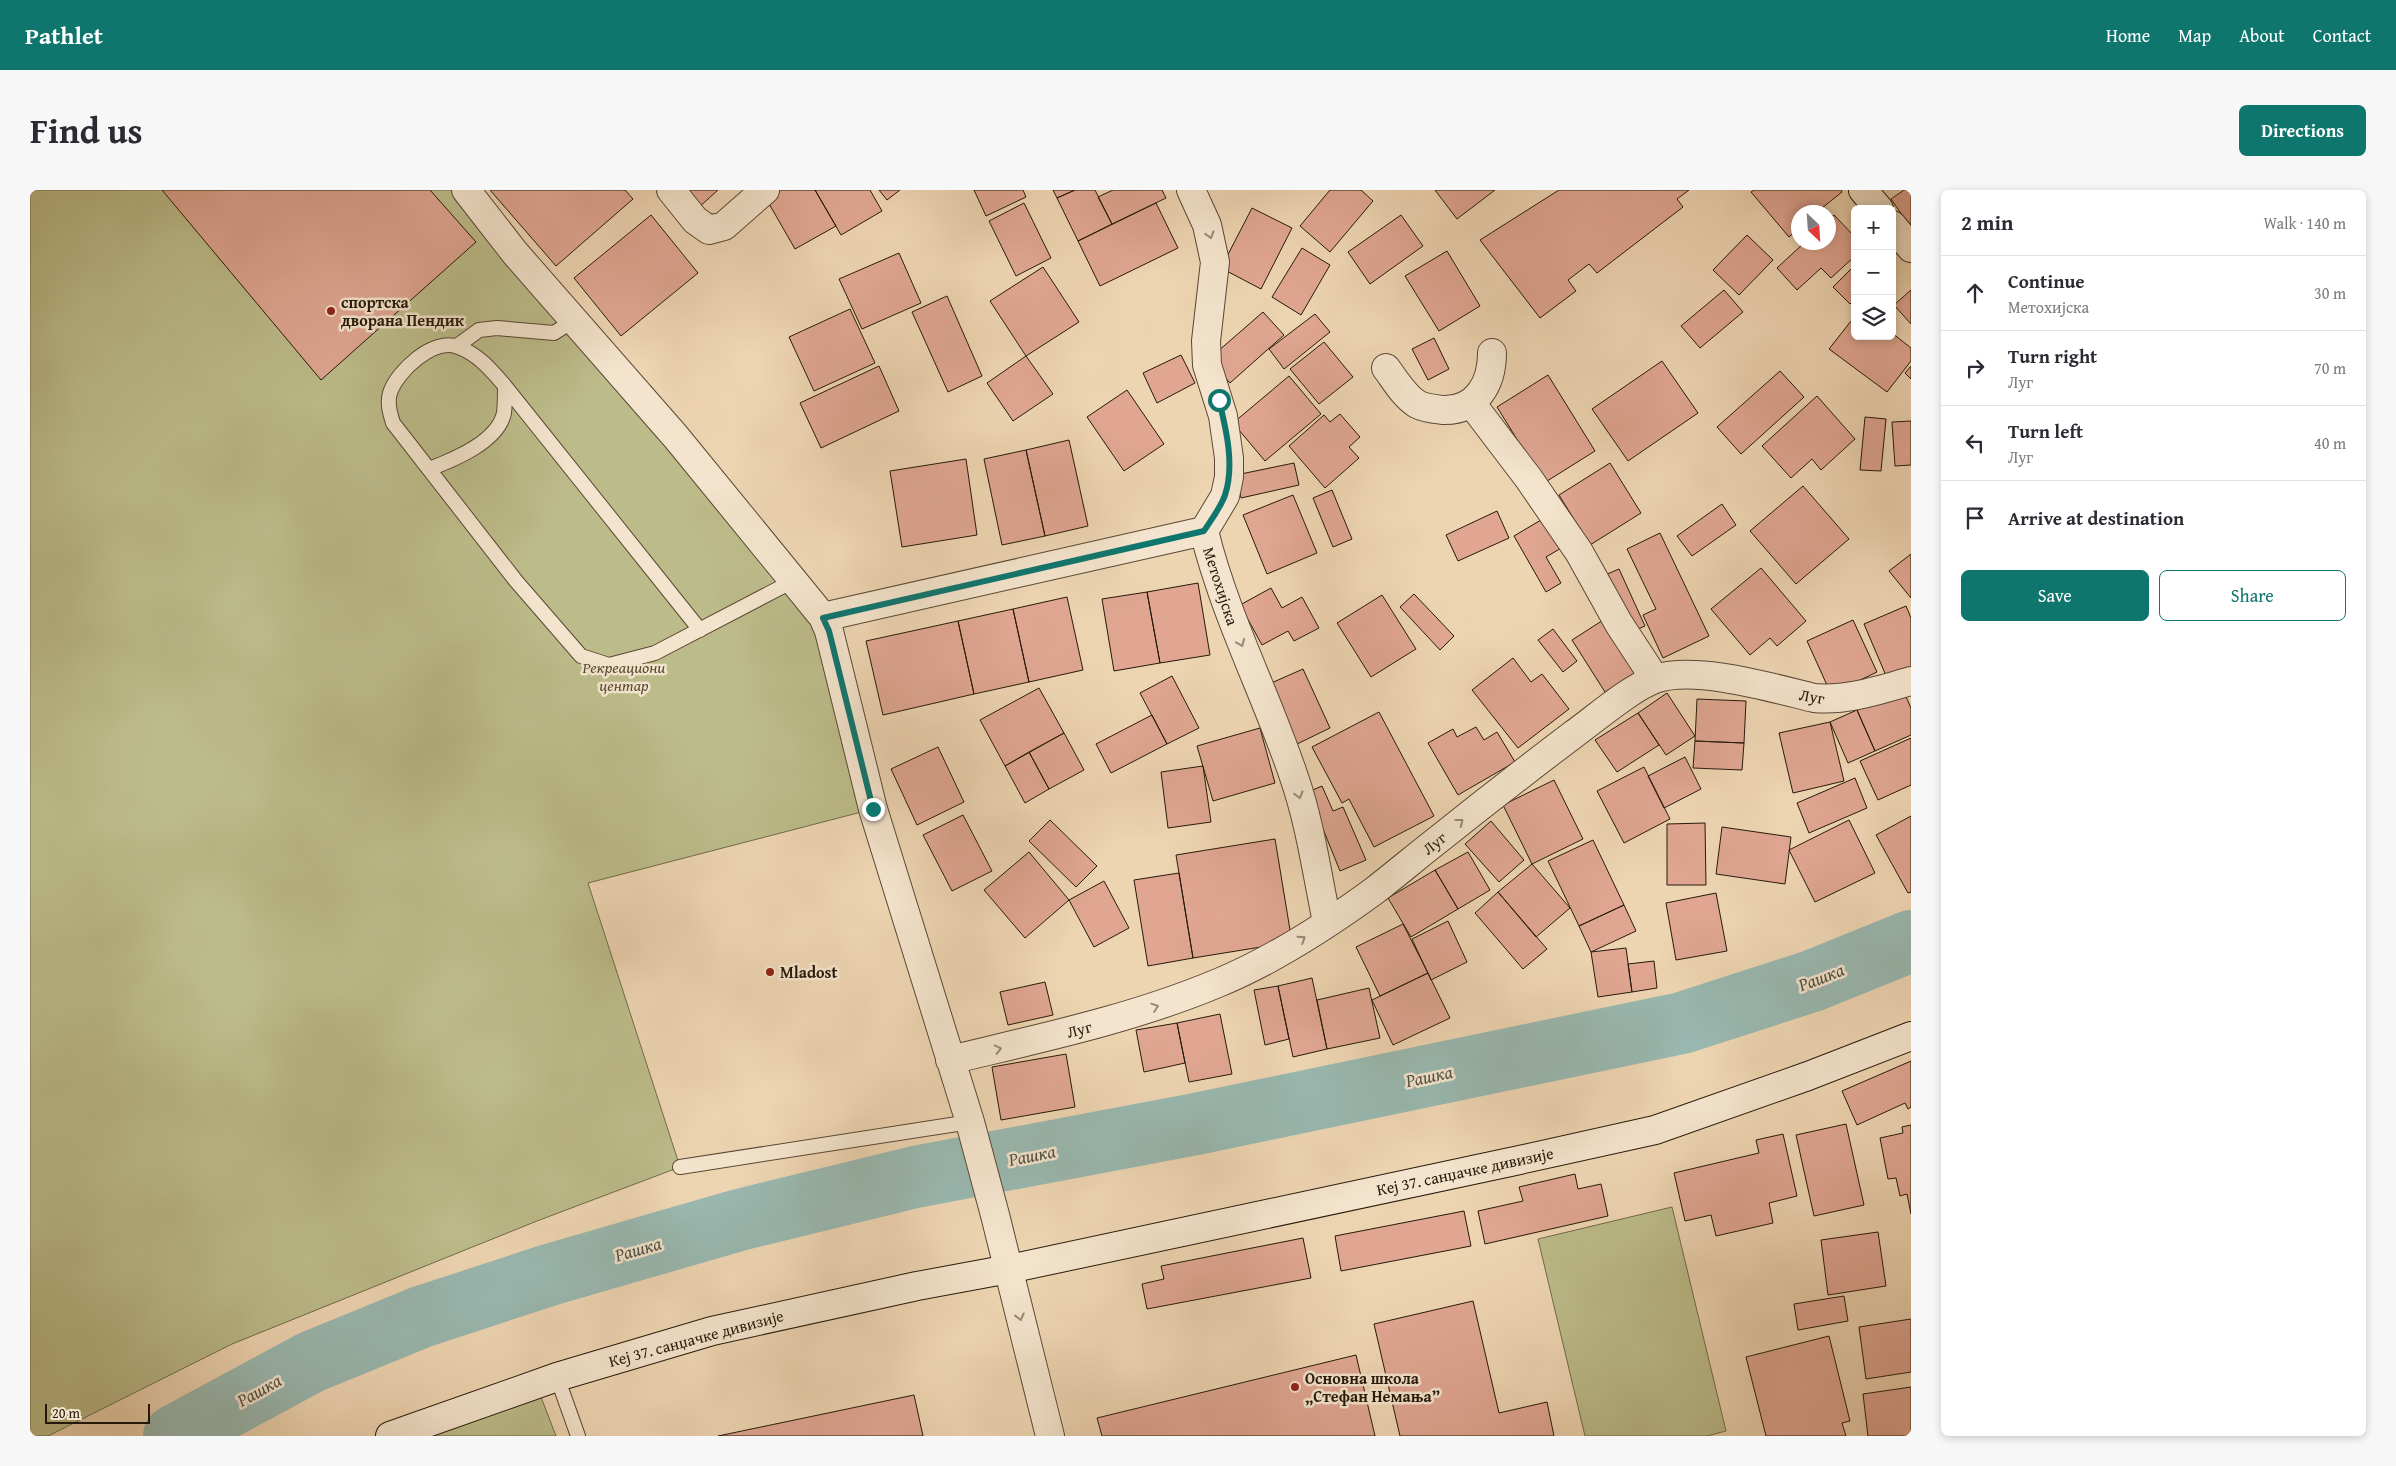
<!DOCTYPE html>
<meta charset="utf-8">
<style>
body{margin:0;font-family:"Gentium Book Plus",serif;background:#f7f7f7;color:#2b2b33}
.controls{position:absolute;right:15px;top:15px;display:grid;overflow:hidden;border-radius:8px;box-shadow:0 2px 8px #0003}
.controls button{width:45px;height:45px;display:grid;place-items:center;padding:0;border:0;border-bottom:1px solid #e1e1e2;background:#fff;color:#2b2b33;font:25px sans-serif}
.compass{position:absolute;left:1761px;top:15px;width:45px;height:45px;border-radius:50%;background:#fff;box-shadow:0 2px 8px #0003;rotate:155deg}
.scale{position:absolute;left:15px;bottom:12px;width:105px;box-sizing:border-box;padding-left:5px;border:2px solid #26190a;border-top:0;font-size:14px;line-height:18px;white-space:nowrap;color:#26190a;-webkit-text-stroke:4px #f4e4cd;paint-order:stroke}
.stop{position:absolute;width:15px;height:15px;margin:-11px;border:4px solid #0f766e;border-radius:50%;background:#fff}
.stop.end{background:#0f766e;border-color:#fff;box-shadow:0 1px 5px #0008}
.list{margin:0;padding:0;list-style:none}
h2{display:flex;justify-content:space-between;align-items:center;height:65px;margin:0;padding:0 20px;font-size:21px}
h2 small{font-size:16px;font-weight:400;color:#7c7c81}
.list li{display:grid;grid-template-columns:32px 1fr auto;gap:15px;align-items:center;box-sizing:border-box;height:75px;padding:0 20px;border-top:1px solid #e1e1e2}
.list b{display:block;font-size:19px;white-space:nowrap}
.list p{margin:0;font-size:16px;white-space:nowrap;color:#7c7c81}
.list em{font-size:16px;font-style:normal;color:#7c7c81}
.actions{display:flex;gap:10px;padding:15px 20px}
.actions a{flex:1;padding:11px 0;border:1px solid #0f766e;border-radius:8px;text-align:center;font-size:18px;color:#0f766e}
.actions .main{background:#0f766e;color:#fff}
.icon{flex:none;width:28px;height:28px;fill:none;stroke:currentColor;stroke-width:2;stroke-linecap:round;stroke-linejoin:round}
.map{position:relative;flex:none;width:1881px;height:1246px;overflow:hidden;border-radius:8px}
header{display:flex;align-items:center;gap:30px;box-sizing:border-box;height:70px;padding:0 25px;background:#0f766e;color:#fff}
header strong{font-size:24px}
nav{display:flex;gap:28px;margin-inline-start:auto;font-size:18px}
.intro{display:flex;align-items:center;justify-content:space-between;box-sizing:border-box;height:120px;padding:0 30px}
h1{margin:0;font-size:35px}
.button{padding:12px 22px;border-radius:8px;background:#0f766e;color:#fff;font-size:18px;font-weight:700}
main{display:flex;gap:30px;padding:0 30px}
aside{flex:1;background:#fff;border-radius:8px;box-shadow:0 2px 8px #0003}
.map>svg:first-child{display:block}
.green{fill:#bcbc8a;stroke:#716a4a}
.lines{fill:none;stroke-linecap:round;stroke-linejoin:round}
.river{stroke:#99b8b0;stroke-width:62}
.building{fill:#e0a692;stroke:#26190a}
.lane-casing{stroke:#584834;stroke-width:16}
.street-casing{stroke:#584834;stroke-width:30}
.secondary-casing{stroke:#26190a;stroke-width:30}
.lane{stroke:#f4e4cd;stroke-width:14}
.street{stroke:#f4e4cd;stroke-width:28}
.secondary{stroke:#f4e4cd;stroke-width:28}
.oneway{stroke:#978975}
.route{stroke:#0f766e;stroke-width:6}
.poi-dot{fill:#8f2418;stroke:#f4e4cd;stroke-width:2}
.labels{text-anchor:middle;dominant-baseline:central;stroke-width:5;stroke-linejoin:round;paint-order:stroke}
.poi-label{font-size:16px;font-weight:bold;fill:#26190a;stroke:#f4e4cd;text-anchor:start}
.street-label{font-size:16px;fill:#26190a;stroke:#f4e4cd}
.park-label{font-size:16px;font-style:italic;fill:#534a30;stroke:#f4e4cd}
.water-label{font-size:18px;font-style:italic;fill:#4e5144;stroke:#f4e4cd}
</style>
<header>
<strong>Pathlet</strong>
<nav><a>Home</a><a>Map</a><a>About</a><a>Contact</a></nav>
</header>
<div class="intro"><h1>Find us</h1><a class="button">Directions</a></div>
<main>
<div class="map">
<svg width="1881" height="1246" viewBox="0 0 1881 1246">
<rect width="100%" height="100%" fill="#eed5b2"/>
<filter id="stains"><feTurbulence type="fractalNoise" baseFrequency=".004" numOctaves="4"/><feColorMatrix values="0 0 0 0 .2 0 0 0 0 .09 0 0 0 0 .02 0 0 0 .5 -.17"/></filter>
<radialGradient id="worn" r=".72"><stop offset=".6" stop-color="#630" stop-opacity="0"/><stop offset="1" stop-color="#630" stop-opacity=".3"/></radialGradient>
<path class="green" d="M0,0H436L793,427L843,619L558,693L650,977L507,1031L202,1154L18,1246H0Z
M1642,1017L1696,1241L1677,1246H1555L1508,1049Z
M506,1194L526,1246H360Z"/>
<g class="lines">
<path class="river" d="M144,1246L281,1172L391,1127L519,1085L709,1030L885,987L1166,934L1652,833L1782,791L1881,751"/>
</g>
<path class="building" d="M132,0H400L446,52L291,190Z
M460,0H595L603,9L526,76Z
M650,0H688L667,19Z
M742,0H785L806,36L765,59L734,5Z
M785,0H840L852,21L811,45Z
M849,0H870L857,10Z
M944,0H993L996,7L956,26Z
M1023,0H1045L1027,8Z
M1045,0H1065L1082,34L1048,51L1027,8Z
M1083,0H1132L1136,8L1082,34L1068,7Z
M1300,0H1331L1343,11L1300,62L1270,36Z
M1405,0H1465L1427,29Z
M1529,0H1659L1647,9L1653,17L1567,83L1559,74L1538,90L1546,101L1510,128L1450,50Z
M1724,0H1811L1812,2L1787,22H1768V39L1759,47L1721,2Z
M1874,0H1881V38L1861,9Z
M994,13L1021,68L986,86L959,31Z
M1126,13L1148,58L1070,96L1048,51Z
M1222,18L1262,38L1231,99L1191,78Z
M621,25L668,83L591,146L544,88Z
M1371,25L1393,56L1340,94L1318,62Z
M1804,25L1825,47V66L1801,88L1791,78L1767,100L1747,78L1775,52H1798V30Z
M1717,45L1743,70L1709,105L1683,80Z
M1272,58L1300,75L1271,125L1242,107Z
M1417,61L1450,116L1409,141L1375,86Z
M869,63L891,113L832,139L809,89Z
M1825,75V109L1820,114L1803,97Z
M1013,77L1049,132L996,166L960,111Z
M1694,100L1713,122L1670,158L1651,136Z
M1881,100V134L1864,115Z
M917,106L952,186L918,202L882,122Z
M820,119L845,173L784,201L759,147Z
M1233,122L1254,145L1200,193L1179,169Z
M1285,124L1300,142L1254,179L1239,159Z
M1825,126V146H1862V143L1881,158V171L1857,202L1799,159Z
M1404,148L1419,179L1398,190L1382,159Z
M1294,152L1323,187L1289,214L1260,179Z
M1151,165L1165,193L1127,213L1113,183Z
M996,166L1023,204L983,231L957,193Z
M1632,171L1668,223L1598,271L1562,219Z
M849,176L869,221L791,258L770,213Z
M1881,176V189L1875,183Z
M1750,181L1774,207L1711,264L1687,237Z
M1518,185L1565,261L1514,293L1467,217Z
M1259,186L1291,224L1235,271L1203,233Z
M1097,200L1134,254L1094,281L1057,227Z
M1787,206L1825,249L1791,280L1782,269L1761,288L1732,256Z
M1310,224L1330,247L1319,257L1329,268L1295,298L1259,256L1294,225L1300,232Z
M1835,227L1856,229L1851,281L1830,280Z
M1881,231V275L1865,276L1862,232Z
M1039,250L1058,336L1015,346L996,260Z
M996,260L1015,346L972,355L954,269Z
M936,269L947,345L872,357L860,281Z
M1264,273L1269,295L1211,308L1206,285Z
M1580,273L1611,323L1560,355L1529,305Z
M1773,296L1819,349L1766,394L1720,341Z
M1302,300L1322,349L1303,357L1283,308Z
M1263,305L1287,363L1237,384L1213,325Z
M1692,314L1706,335L1662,366L1647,346Z
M1467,321L1479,348L1428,371L1416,345Z
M1516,327L1533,357L1516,367L1531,393L1516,402L1484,346Z
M1630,343L1679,446L1633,468L1613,425L1626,419L1597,359Z
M1881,364V408L1859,381Z
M1731,378L1776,431L1747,456L1740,448L1720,465L1681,419Z
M1589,379L1615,436L1601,442L1575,385Z
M1168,393L1180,465L1130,473L1117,402Z
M1241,398L1252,418L1272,407L1289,438L1264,451L1258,441L1232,455L1210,415Z
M1117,402L1130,473L1084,481L1072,409Z
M1384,404L1424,446L1410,460L1370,417Z
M1352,405L1386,459L1341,487L1307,433Z
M1037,407L1053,480L999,492L983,419Z
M1876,416L1881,428V478L1857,488L1834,434Z
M983,419L999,492L944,504L928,431Z
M1578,427L1611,479L1575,502L1542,450Z
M1823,430L1847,482L1801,504L1777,451Z
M928,431L944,504L853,525L836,451Z
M1523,439L1547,471L1533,482L1508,450Z
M1483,468L1501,492L1512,484L1539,519L1488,558L1442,500Z
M1273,479L1300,538L1267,554L1239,494Z
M1142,486L1169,538L1137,554L1110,503Z
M1009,498L1034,543L975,576L950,530Z
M1873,500L1881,518V545L1845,561L1827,520Z
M1637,503L1665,546L1636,565L1608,523Z
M1667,509L1716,511L1714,553L1665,551Z
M1827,520L1845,561L1818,573L1800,532Z
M1349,522L1404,626L1344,657L1319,609L1312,613L1282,557Z
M1608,523L1629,555L1587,582L1565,550Z
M1122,525L1137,554L1081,583L1066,554Z
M1800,532L1814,591L1763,603L1749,543Z
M1446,537L1454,550L1467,542L1485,572L1428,605L1398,553L1423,539L1427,547Z
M1230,538L1245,593L1183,611L1167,556Z
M1034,543L1054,580L1019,599L999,562Z
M1881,548V595L1848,610L1830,571Z
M1665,551L1714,553L1712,580L1663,578Z
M908,557L934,612L887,635L861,579Z
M999,562L1019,599L995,613L975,576Z
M1655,567L1671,599L1634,618L1618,586Z
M1173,576L1181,632L1138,638L1131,582Z
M1614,577L1640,629L1594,653L1567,601Z
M1825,588L1837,618L1779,643L1767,613Z
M1524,590L1553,649L1502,674L1473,615Z
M1292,596L1303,621L1313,617L1336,670L1310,681L1278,602Z
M933,625L962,681L922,701L893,645Z
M1881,626V702L1878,703L1846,645Z
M1020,630L1067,676L1046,697L999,651Z
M1819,630L1845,683L1785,712L1759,660Z
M1461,631L1494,670L1469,692L1435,654Z
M1675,633L1676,695H1637V634Z
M1692,637L1761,647L1755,694L1686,684Z
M1245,649L1262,752L1163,768L1146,665Z
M1563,650L1594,715L1549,736L1518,671Z
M999,662L1039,710L995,748L954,700Z
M1438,662L1460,700L1428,719L1405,680Z
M1502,674L1540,718L1506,747L1468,702Z
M1405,680L1428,719L1381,747L1358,708Z
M1149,683L1163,768L1118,776L1104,690Z
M1074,691L1099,738L1064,757L1039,710Z
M1468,702L1517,759L1493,779L1445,723Z
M1686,703L1697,761L1646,770L1636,713Z
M1594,715L1606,741L1561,762L1549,736Z
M1418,731L1437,772L1401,790L1382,749Z
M1373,734L1398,783L1350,806L1326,757Z
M1596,758L1602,802L1568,807L1561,762Z
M1624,771L1627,798L1602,802L1598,774Z
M1398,783L1420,828L1363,855L1342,810Z
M1282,788L1297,859L1263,867L1248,796Z
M1015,792L1023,825L978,835L970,802Z
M1248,796L1259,849L1235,855L1224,800Z
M1339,798L1350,848L1297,859L1287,810Z
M1190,824L1202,884L1159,892L1147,833Z
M1147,833L1155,873L1114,882L1106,840Z
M1036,864L1045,917L971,930L962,877Z
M1881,871V917L1878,919L1875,913L1827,935L1812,901Z
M1816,934L1834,1015L1784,1026L1766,945Z
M1881,935V1024L1877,1004L1870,1006L1866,988L1858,989L1850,948L1873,943L1872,937Z
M1753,944L1767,1006L1739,1013L1743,1033L1686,1046L1681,1025L1655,1031L1644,983L1729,963L1726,950Z
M1545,984L1548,999L1571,994L1578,1026L1455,1054L1448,1021L1493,1011L1489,997Z
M1434,1021L1441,1056L1311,1081L1305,1046Z
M1848,1042L1856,1096L1798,1105L1791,1050Z
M1273,1048L1281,1088L1117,1119L1112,1094L1134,1089L1131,1076Z
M1814,1106L1818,1131L1768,1140L1764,1114Z
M1443,1111L1469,1223L1517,1212L1524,1246H1370L1344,1134Z
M1881,1129V1182L1836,1189L1829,1137Z
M1799,1146L1820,1231L1812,1233L1816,1246H1736L1716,1167Z
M1326,1165L1345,1246H1072L1067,1228Z
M1881,1197V1246H1838L1833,1204Z
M884,1205L893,1246H688Z"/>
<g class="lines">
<g class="lane-casing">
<path id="lane" d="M427,156L449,140L467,138L524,143L544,130
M399,279C423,270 468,252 474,223C475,214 475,204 475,196
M670,440L475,196C461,180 448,164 428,157C404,147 367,181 360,203C357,213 360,223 363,233L486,391L551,466L579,475L625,463L763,391
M650,977L940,932
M527,1187L548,1246"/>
</g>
<g class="street-casing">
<path id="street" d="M436,0L485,63L646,247L793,427L799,441L843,619L940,932L965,1025L1020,1246
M641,0L665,30L679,40L694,36L735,0
M1161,0L1177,35L1185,72L1176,151L1177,175L1193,226L1199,268V287L1195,306L1174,341C1195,426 1236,504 1264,587C1280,633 1287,684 1297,732
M1356,178C1365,190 1374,206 1387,214C1394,218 1404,219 1413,220C1447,221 1462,193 1462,163
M1442,214L1499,289L1549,362L1589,434L1625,489
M793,427L1174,341
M920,870C1011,848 1102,829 1188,793C1244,770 1296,736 1344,701C1366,684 1387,666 1409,649C1454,613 1499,578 1544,544C1566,528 1601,498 1625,489C1665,475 1743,498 1784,508C1817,511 1849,500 1881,491"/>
</g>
<g class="secondary-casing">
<path id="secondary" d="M1833,0L1849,19
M1862,35L1881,58
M360,1246L527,1187L682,1141L887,1096L979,1079L1485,971L1625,940L1778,886L1881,846"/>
</g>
<use href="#lane" class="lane"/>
<use href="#street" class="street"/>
<use href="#secondary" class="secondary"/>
</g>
<defs><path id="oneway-chevron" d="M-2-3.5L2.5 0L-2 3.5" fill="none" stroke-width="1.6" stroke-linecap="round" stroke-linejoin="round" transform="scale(1.25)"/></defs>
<g class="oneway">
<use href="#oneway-chevron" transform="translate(1180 45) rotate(74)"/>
<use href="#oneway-chevron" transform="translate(1211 453) rotate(67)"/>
<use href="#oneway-chevron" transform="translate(1269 605) rotate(74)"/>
<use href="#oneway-chevron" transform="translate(1430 632) rotate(-38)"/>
<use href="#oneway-chevron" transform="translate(1272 749) rotate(-33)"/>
<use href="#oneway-chevron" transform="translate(1125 817) rotate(-19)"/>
<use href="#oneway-chevron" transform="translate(968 859) rotate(-13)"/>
<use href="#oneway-chevron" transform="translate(990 1127) rotate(76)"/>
</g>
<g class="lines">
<path class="route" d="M843,619L799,441L793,428L1174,341C1181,330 1191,317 1195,305C1205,275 1196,239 1189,210"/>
</g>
<g class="poi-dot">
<circle cx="301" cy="121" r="5"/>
<circle cx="740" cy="782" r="5"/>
<circle cx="1265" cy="1197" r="5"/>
</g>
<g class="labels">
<g class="poi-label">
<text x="311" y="112">спортска<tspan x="311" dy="18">дворана Пендик</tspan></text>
<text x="750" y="782">Mladost</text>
<text x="1275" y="1188">Основна школа<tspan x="1275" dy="18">„Стефан Немања”</tspan></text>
</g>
<g class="street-label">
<text transform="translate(1191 396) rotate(72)">Метохијска</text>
<text transform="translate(1782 506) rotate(10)">Луг</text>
<text transform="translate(1404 653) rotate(-39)">Луг</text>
<text transform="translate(1049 839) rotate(-15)">Луг</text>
<text transform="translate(1435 981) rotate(-12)">Кеј 37. санџачке дивизије</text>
<text transform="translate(666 1148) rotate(-15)">Кеј 37. санџачке дивизије</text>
</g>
<g class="park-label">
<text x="594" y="477">Рекреациони<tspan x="594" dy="18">центар</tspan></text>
</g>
<g class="water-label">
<text transform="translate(1791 787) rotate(-21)">Рашка</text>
<text transform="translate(1399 886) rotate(-12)">Рашка</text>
<text transform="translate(1002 965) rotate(-11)">Рашка</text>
<text transform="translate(608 1059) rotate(-16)">Рашка</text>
<text transform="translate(229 1200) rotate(-29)">Рашка</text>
</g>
</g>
<rect width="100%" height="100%" filter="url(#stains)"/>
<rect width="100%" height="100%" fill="url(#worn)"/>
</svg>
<div class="controls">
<button>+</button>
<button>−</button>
<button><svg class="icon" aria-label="layers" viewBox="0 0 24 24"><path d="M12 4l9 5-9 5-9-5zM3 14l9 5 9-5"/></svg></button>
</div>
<svg class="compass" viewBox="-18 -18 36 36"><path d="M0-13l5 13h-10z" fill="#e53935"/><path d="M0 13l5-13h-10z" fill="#7c7c81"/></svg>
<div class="scale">20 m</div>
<div class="stop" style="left:1189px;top:210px"></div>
<div class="stop end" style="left:843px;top:619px"></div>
</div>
<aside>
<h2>2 min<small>Walk · 140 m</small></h2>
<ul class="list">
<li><svg class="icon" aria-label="ahead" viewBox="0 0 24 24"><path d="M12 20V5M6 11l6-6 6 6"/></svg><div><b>Continue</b><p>Метохијска</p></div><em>30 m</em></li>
<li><svg class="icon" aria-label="right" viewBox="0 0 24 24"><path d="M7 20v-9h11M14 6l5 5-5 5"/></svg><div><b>Turn right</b><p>Луг</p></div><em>70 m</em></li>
<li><svg class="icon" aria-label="left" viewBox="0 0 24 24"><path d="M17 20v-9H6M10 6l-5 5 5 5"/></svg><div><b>Turn left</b><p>Луг</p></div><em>40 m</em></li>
<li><svg class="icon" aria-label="arrive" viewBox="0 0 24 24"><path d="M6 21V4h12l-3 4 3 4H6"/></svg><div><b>Arrive at destination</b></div></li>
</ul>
<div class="actions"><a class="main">Save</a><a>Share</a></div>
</aside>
</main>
